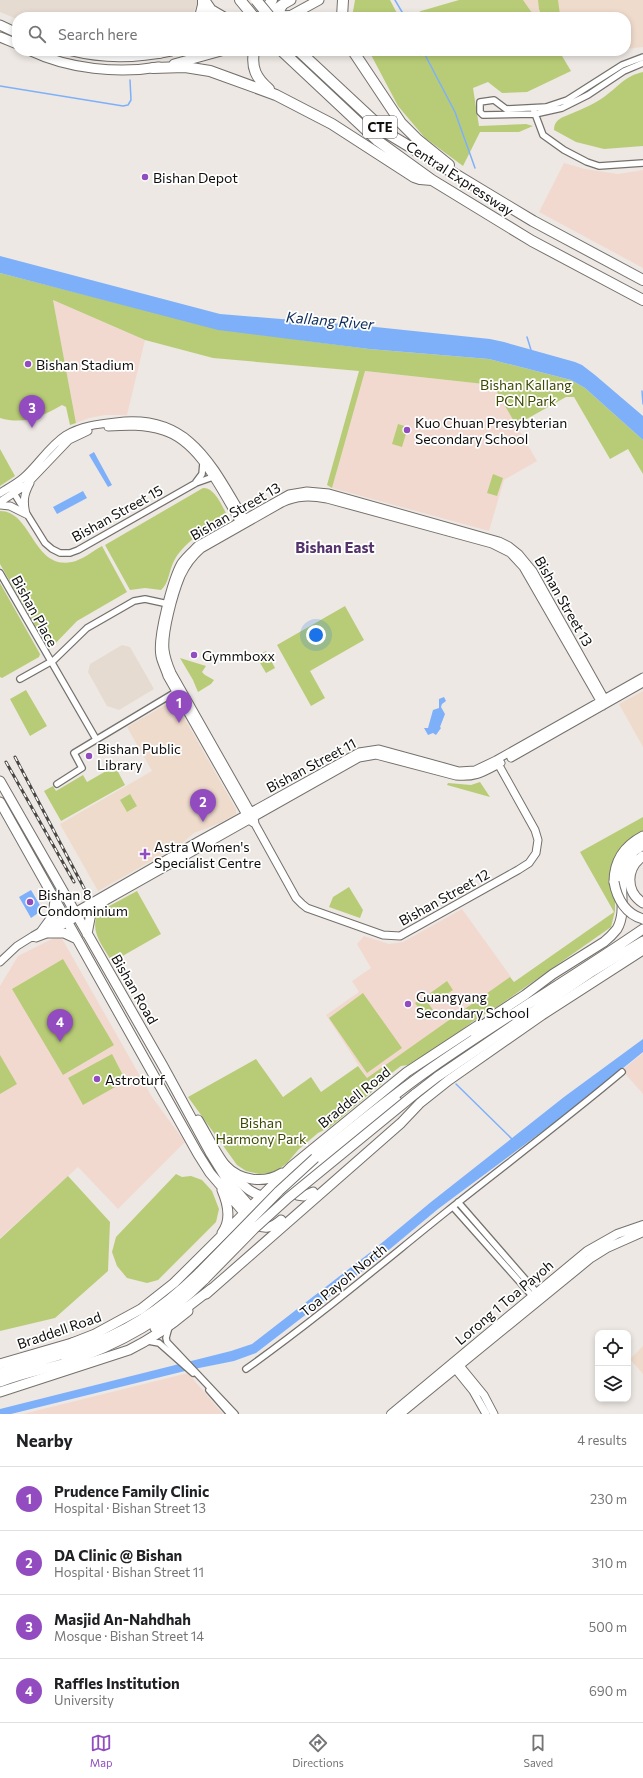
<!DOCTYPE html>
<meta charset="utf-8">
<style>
body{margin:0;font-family:Commissioner,sans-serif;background:#f6f6f6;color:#202124}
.controls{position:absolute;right:12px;bottom:12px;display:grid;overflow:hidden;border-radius:8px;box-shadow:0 2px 6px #0003}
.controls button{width:36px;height:36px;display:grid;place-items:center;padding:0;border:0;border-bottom:1px solid #e0e0e0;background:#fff;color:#202124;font:20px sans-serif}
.you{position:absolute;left:316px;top:635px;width:14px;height:14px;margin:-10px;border:3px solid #fff;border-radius:50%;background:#1a73e8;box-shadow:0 0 0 6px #1a73e833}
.badge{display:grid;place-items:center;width:26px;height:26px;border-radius:50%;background:#924cc0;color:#fff;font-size:13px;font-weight:700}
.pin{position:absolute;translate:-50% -33px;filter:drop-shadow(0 1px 2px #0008)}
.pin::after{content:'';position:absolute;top:21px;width:14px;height:12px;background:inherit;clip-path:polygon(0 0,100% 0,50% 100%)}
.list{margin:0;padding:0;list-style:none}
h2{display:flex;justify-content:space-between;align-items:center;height:52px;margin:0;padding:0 16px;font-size:17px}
h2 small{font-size:13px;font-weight:400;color:#757577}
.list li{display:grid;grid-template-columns:26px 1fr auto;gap:12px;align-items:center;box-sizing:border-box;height:64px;padding:0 16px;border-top:1px solid #e0e0e0}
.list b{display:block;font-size:15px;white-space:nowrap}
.list p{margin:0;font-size:13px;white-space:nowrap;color:#757577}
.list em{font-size:13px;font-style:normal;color:#757577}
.icon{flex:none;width:22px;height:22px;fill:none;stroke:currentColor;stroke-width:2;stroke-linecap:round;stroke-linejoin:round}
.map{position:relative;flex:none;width:643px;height:1414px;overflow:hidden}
.search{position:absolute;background:#fff;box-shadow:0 2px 6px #0003;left:12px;right:12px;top:12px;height:44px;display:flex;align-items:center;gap:10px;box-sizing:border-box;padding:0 14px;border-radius:16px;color:#757577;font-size:15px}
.sheet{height:308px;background:#fff}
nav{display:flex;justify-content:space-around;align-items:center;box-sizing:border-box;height:56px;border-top:1px solid #e0e0e0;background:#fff;font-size:11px;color:#757577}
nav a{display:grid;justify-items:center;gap:2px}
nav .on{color:#924cc0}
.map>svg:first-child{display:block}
.commercial{fill:#efdbcc}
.built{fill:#e6dbd1}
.education{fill:#f2d9d0}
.green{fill:#b8cc77}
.water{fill:#7eb0fa}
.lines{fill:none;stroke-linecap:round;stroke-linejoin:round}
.stream{stroke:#7eb0fa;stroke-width:1.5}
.minor-casing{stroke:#74706c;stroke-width:8}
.tertiary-casing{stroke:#74706c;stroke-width:9}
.secondary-casing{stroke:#74706c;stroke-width:10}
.primary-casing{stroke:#74706c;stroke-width:11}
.trunk-casing{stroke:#74706c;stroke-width:11}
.motorway-casing{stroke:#74706c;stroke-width:12}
.minor{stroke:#fff;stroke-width:5.5}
.tertiary{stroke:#fff;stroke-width:7}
.secondary{stroke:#fff;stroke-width:8}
.primary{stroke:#fff;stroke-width:9}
.trunk{stroke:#fff;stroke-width:9}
.motorway{stroke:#fff;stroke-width:10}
.rail-casing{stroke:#494744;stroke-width:3}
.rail{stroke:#fff;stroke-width:1.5;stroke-dasharray:4.5;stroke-linecap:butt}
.trunk-bridge-casing{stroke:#74706c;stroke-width:11;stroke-linecap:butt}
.motorway-bridge-casing{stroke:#74706c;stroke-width:12;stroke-linecap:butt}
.trunk-bridge{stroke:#fff;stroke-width:9}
.motorway-bridge{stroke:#fff;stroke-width:10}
.poi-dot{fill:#924cc0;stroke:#fff;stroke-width:1.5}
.labels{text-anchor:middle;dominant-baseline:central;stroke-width:3.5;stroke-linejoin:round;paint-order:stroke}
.shield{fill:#fff;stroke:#565654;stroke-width:1}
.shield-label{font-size:13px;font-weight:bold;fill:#0e0d0b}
.poi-label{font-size:14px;fill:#0e0d0b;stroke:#fff;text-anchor:start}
.street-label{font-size:14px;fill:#0e0d0b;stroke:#fff}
.park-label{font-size:14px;fill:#3c4900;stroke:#fff}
.water-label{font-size:15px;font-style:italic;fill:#0d2c5a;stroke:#fff}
.neighbourhood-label{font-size:15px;font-weight:bold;fill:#54326b;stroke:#fff}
</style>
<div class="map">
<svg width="643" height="1414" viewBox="0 0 643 1414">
<rect width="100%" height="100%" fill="#ede8e3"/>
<path class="commercial" d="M523,0H643V47L626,49V17H535Z
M643,691V747L619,704Z
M174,700L236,809V814L220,823L194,833L180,845L98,891L60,824L152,771L127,727Z
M643,1346V1374L630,1359Z"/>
<path class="built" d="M0,0H197L198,3L191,17H17V19L0,12Z
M122,645L130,647L154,689L119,710L107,706L88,672L90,664Z"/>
<path class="education" d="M564,163L585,169L618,174L643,170V268L539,212Z
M53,300L145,340L127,415H105L89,418L76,423Z
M364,371L493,385L537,461L504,480L489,531L332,488Z
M462,909L511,977L367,1078L326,1015L359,992L352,981L371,968L357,944L364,936L389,944L403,942Z
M60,935L152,1097L185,1142L118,1209L78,1167L0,1238V986L18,956Z
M643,1053V1094L622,1070Z
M188,1373L223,1414H23L148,1383Z"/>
<path class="green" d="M355,0H390L399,17H352Z
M459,0H523L535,17H411L421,11Z
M538,0H558L560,15L542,17L539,9Z
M369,51H559L571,71L527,92L502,93L488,82L473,88L479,126L526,124L533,126L519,132H480L463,166L425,138L398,106Z
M643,72V146L604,149L576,142L554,130C554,121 560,118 568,115C582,109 598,103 609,93C622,83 626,76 643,72Z
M0,273L113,302L301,340L369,349L489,359L571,380L585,388L643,440V474L628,449L610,459L574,397H566L516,425L493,385L365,371L332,488L327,485L359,371L213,358L145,340L53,300L76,423L70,425L66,407L62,405C41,417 24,425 0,418Z
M398,424L408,427L402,447L392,444Z
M0,449L15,476L0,486Z
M493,474L503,478L497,496L487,493Z
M203,488C215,487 223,508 228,517C208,529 187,539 175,559C169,569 169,584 161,590L145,588L130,590L105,545Z
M0,511C32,511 33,570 72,562C82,560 93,551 102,546L127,592L77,621L49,650L0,564Z
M0,583L40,654L39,657L2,678L0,677Z
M345,606L364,640L310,671L325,698L311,706L277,645Z
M266,651L275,668L266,673L256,656Z
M180,658L206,666L202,672L205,675L214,680L211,684L198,692L193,680Z
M26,690L47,726L30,736L10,699Z
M115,766L125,785L61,821L44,791L53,786L56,791L83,775L87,782Z
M480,782L490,797L447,785L448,783L471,785Z
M130,794L137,806L127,812L120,800Z
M643,817V833L615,899V911L611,927L494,1009C475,1018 460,1032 443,1044C432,1052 419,1057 408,1065L401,1066L385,1078L386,1080L330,1127L318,1133L299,1149L287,1163L279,1169L270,1173L259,1174L246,1171L237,1165L188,1097L256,1059L283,1097L311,1077L321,1092L358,1066L367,1078L510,977L514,982L614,912L580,852Z
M349,887L363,910L360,918L329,907L333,897Z
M137,891L161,934L112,962C103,946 87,929 100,911Z
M63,959L114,1045L63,1075L12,989Z
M447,981L453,990L435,1002L429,994Z
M363,993L402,1048L367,1073L329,1018Z
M424,997L435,1013L426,1019L415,1003Z
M112,1054L126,1081L83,1105L68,1078Z
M0,1055L17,1084L0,1094Z
M176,1174L182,1177L191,1176L202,1180L212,1191L219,1209L216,1222L158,1280L147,1283L127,1278L117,1266L112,1252L116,1237Z
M68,1176L110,1222L108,1271L55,1318L0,1331V1239Z"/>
<path class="water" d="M0,256L220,314L366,326L490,339L504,342L575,362L582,365L595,375L643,416V440L585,388L571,380L489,359L369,349L218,330L0,273Z
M94,452L112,485L108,487L89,455Z
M83,491L87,498L57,514L53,507Z
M444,697L446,701L442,704L441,707L445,714L440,727L441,728L436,735L433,733L428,735L424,728H428L433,710L439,708V699Z
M31,890L41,907V911L31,918L19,897Z
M643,1039V1052L570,1111L438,1209L378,1259L256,1353L234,1361L189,1370L11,1414H0V1409L231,1351L252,1344L372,1251L431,1202L564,1097Z"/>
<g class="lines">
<path class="stream" d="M395,0L405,17
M423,51L455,112L475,168
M0,86L123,106L128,105L131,100L130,80
M527,337L531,350
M642,391L643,404
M456,1084L513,1140"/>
<g class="minor-casing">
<path id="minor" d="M643,57L622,65L567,100L546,107L506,109L494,100L480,102V112L483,115L535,114L562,108L588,95L624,71L643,63
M534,111L543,135L564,150L587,162L599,166L643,163
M196,482L202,474L203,463
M12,490L45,543L52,549L60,553H70L78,550L196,483L213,477L214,474
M0,573L96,739
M20,679L54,660L87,628L134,601L145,599L168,604
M57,784L82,768L74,753L179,690
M458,1202L539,1295
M453,1207L534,1298
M169,1327L166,1338L167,1342L235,1414
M148,1341L159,1343L193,1373
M246,1369C315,1320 380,1265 446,1212C505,1165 565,1120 622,1072
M209,1390L230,1414"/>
</g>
<g class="tertiary-casing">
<path id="tertiary" d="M108,427C126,426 145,425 163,431C200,442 222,493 241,524
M0,493C8,488 16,484 23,478C38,465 49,446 66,435C81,426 98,424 116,422C191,412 213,467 246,521
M0,502L26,485L69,440L88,431
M0,505L10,506L26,514
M26,514C23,501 24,494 30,483
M511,758L643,683
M496,760L535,830L538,840L536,853L529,863L518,870L400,936L383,935L307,908L302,904L296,898L255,824L254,817L248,807L172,673C169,666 166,658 165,650C163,632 174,593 181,576C186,565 193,556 201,549L282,503C297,496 310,496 327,499L492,544L510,553L523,567L603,706
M255,824L249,820L167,676C165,669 161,662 160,656C156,638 172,579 181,563C186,556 192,551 198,545L289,494L307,491L329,493L499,541L509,546L519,554L533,571L607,703
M36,938L49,933L359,758L376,755L456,776C476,778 484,772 501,763
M0,962L17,946L33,936L198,841L359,752L379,749L459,771L475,770L496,760L643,677
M457,1362L484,1395L494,1414
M452,1365L473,1391L486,1414"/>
</g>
<g class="secondary-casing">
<path id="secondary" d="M391,1414L587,1251L617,1234L643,1225
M400,1414L591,1258L607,1248L643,1232"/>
</g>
<g class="primary-casing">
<path id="primary" d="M261,17L291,0
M288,17L319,0
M0,25L17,33
M0,37L17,44
M31,51C69,69 118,74 159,67
M72,51C104,59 138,58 171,51
M174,64L221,51
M0,781L163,1066L211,1154L227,1180L254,1211
M0,802L198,1154L210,1173L253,1223C264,1230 272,1228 281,1220
M42,931L53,916L55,900
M49,933H64L77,939
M87,934L91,913L101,904
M496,1014L525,995L553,974L604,942C609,938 613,934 617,929C630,907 612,876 631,858
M198,1120C206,1133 216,1154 225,1165C240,1181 264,1184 282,1173
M222,1190C228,1204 232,1220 222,1233
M206,1294L401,1123L420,1103L449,1080L542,1015L643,950
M0,1364L72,1343L95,1334L141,1309L174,1283L292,1166L407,1072L480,1024
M0,1392L129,1350C151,1339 169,1327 188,1311"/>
</g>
<g class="trunk-casing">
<path id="trunk" d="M643,856C626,868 625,891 643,903
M625,863L634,851L643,845
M614,882C614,861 624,846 643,836
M474,1032L502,1011
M415,1094L437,1077L590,973L643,941
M315,1158C353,1128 390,1097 430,1069C500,1020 573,977 643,929
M225,1165C239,1183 257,1204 282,1195L397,1101
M294,1187L297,1195L304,1196L313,1192
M155,1328L185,1309L211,1289
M72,1343L97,1336
M0,1373C24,1364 49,1359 73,1351C126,1333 160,1311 200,1272
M0,1382C20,1374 41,1370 62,1364C116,1346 165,1320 205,1279"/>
</g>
<g class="motorway-casing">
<path id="motorway" d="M204,0L211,10L223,17
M240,0L254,17
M200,17L203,5V0
M260,17L291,16
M261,17L272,0
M276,17L282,5
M342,17L343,0
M254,51C251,68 256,78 269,89
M282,51L378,141L432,180L532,241L643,300
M299,51L387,133L533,221L643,280
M353,51L401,123L418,140L449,165
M159,53L164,51
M153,68L185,67L210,71L276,95L332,124L414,177L420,179L432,180"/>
</g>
<use href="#minor" class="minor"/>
<use href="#tertiary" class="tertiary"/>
<use href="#secondary" class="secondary"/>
<use href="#primary" class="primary"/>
<use href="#trunk" class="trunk"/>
<use href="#motorway" class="motorway"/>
<g class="rail-casing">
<path id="rail" d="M15,757L86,892
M6,762L74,882"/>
</g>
<use href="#rail" class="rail"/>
<g class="trunk-bridge-casing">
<path id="trunk-bridge" d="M614,882C617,899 626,914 643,919
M200,1272L279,1191L315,1158
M205,1279L254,1229L288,1198L415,1094"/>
</g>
<g class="motorway-bridge-casing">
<path id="motorway-bridge" d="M256,0L270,17"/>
</g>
<use href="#trunk-bridge" class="trunk-bridge"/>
<use href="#motorway-bridge" class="motorway-bridge"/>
</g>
<g class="poi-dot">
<circle cx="145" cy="177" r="4"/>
<circle cx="28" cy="364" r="4"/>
<circle cx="407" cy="430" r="4"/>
<circle cx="194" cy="655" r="4"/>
<circle cx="89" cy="756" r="4"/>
<path d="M143 848h4v4h4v4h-4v4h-4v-4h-4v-4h4z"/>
<circle cx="30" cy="902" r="4"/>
<circle cx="408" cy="1004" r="4"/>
<circle cx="97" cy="1079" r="4"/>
</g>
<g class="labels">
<rect class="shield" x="363" y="116" width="34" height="22" rx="3"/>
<g class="shield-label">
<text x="380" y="127">CTE</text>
</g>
<g class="poi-label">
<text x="153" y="177">Bishan Depot</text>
<text x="36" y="364">Bishan Stadium</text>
<text x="415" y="422">Kuo Chuan Presybterian<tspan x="415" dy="16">Secondary School</tspan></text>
<text x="202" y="655">Gymmboxx</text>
<text x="97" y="748">Bishan Public<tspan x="97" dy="16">Library</tspan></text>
<text x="154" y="846">Astra Women's<tspan x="154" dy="16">Specialist Centre</tspan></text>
<text x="38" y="894">Bishan 8<tspan x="38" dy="16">Condominium</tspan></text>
<text x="416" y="996">Guangyang<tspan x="416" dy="16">Secondary School</tspan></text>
<text x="105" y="1079">Astroturf</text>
</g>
<g class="street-label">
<text transform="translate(460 178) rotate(33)">Central Expressway</text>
<text transform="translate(235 511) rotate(-30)">Bishan Street 13</text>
<text transform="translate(117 513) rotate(-29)">Bishan Street 15</text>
<text transform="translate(564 601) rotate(60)">Bishan Street 13</text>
<text transform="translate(35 611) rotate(61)">Bishan Place</text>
<text transform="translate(311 765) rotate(-28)">Bishan Street 11</text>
<text transform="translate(444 897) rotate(-29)">Bishan Street 12</text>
<text transform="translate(135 989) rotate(60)">Bishan Road</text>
<text transform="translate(354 1097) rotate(-39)">Braddell Road</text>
<text transform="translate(343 1280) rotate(-39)">Toa Payoh North</text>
<text transform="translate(504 1302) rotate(-40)">Lorong 1 Toa Payoh</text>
<text transform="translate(59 1330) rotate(-19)">Braddell Road</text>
</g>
<g class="park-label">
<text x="526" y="384">Bishan Kallang<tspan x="526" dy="16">PCN Park</tspan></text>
<text x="261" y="1122">Bishan<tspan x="261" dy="16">Harmony Park</tspan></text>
</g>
<g class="water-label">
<text transform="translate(330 320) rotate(5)">Kallang River</text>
</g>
<g class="neighbourhood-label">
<text x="335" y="547">Bishan East</text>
</g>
</g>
</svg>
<div class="controls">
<button><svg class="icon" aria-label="locate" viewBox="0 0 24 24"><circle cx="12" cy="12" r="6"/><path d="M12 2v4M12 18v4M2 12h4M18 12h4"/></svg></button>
<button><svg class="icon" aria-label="layers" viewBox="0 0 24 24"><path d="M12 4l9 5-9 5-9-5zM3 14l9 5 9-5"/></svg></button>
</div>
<div class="you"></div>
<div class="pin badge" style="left:179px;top:723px">1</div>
<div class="pin badge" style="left:203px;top:822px">2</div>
<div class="pin badge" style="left:32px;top:428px">3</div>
<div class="pin badge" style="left:60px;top:1042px">4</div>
<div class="search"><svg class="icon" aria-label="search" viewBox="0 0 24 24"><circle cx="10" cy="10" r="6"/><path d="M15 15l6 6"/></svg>Search here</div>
</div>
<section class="sheet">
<h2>Nearby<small>4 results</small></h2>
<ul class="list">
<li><span class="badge">1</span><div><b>Prudence Family Clinic</b><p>Hospital · Bishan Street 13</p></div><em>230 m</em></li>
<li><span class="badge">2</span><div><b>DA Clinic @ Bishan</b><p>Hospital · Bishan Street 11</p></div><em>310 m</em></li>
<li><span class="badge">3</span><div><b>Masjid An-Nahdhah</b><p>Mosque · Bishan Street 14</p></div><em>500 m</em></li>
<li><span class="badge">4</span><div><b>Raffles Institution</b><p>University</p></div><em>690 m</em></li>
</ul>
</section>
<nav>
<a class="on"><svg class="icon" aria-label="map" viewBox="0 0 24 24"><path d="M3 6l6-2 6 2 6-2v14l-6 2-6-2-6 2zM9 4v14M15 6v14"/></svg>Map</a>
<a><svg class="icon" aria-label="directions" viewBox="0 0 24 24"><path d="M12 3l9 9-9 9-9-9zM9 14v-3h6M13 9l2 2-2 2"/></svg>Directions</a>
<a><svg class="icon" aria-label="saved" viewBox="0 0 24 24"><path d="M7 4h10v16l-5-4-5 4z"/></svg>Saved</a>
</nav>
